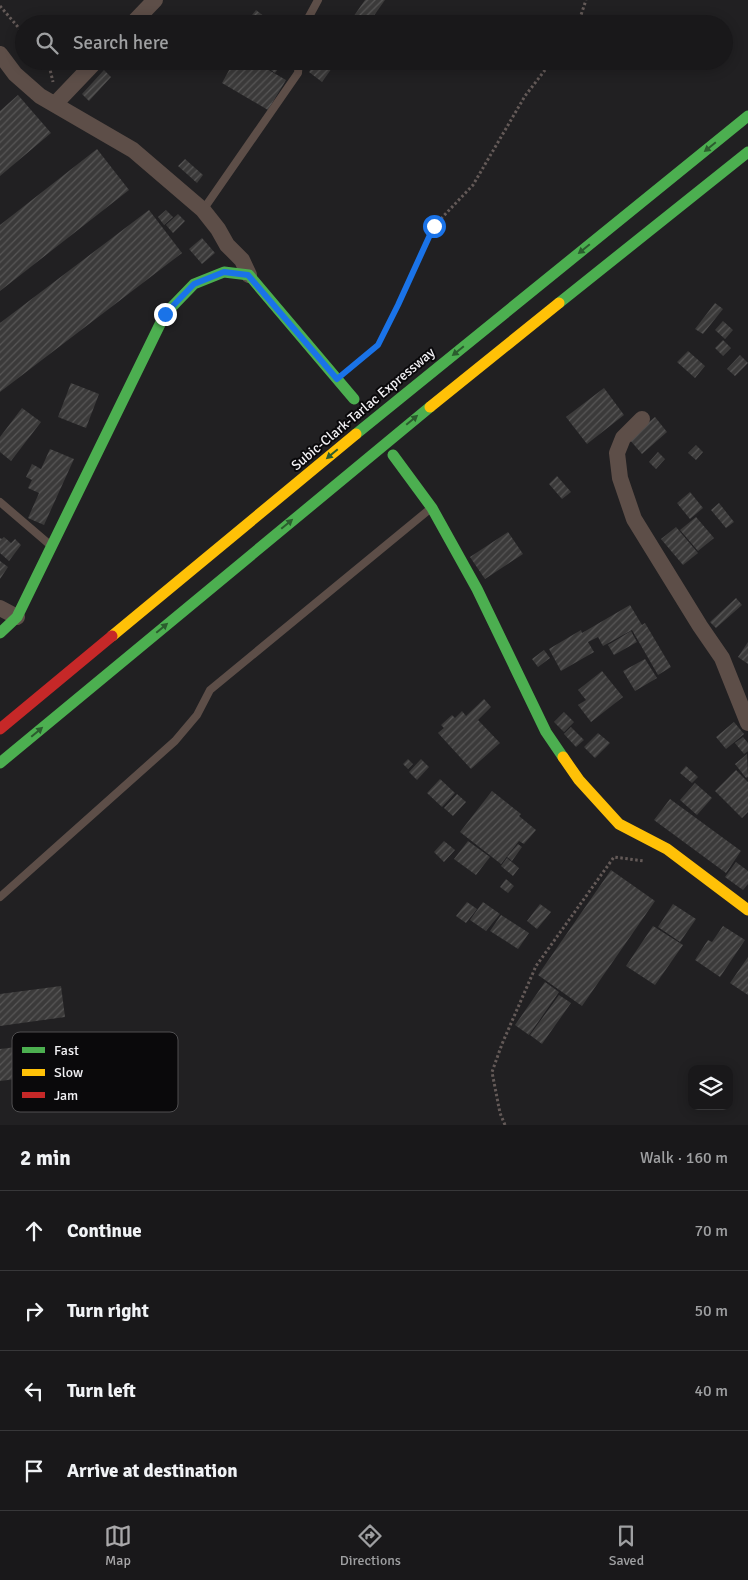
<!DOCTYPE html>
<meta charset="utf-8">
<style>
body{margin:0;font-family:Signika,sans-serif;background:#222123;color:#f1f3f6}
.controls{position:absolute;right:15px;bottom:15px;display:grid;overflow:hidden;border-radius:10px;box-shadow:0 2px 12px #0003}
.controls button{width:45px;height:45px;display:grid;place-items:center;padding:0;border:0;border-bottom:1px solid #373739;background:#19181a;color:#f1f3f6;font:25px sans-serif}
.stop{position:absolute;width:15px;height:15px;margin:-11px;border:4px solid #1a73e8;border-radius:50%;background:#fff}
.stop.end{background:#1a73e8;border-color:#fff;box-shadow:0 1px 5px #0008}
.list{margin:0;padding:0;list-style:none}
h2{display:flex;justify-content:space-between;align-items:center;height:65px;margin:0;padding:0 20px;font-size:21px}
h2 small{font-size:16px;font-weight:400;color:#9fa0a2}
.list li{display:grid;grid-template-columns:32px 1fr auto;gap:15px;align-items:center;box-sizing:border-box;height:80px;padding:0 20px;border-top:1px solid #373739}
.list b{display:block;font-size:19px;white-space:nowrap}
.list em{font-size:16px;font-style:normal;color:#9fa0a2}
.icon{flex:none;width:28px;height:28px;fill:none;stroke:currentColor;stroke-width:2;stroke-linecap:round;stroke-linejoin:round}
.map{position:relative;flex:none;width:748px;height:1125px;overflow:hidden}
.search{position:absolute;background:#19181a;box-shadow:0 2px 12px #0003;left:15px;right:15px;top:15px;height:55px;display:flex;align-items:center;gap:12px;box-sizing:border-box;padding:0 18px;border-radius:28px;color:#9fa0a2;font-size:19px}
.sheet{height:385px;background:#19181a}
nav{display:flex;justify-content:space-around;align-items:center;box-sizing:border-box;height:70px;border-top:1px solid #373739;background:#19181a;font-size:14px;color:#9fa0a2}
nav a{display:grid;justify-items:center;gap:2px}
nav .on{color:#a9a8aa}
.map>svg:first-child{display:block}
.building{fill:url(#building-hatch)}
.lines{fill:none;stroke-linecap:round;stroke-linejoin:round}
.path{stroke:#645a58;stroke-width:3;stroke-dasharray:2.5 2.5;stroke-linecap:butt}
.lane{stroke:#5d4e48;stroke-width:8}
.street{stroke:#5d4e48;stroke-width:16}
.fast{stroke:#4caf50;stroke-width:11}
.slow{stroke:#ffc107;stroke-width:11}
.jam{stroke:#c62828;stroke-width:11}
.oneway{fill:#2b5c2e}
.route{stroke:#1a73e8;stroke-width:6}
.labels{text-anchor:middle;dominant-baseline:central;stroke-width:4;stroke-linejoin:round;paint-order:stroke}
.street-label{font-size:14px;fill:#f2f1f4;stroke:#0a090b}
.key{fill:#0a090b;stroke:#504f51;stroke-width:1}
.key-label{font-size:14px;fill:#f2f1f4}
</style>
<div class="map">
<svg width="748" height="1125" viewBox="0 0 748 1125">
<defs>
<pattern id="building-hatch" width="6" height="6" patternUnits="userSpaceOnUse" patternTransform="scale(1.25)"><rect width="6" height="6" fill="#3b3a3a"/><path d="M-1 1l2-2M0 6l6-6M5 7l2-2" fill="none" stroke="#585757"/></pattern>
</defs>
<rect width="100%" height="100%" fill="#212022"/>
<path class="building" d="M365,0H385L368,24H344L349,18L351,20Z
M256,10L270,21L267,24H245Z
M234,61H253L286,80L268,110L222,83Z
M259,61H284L275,73Z
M317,61H337L322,82L309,72Z
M104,70L111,77L89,101L82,94Z
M18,95L51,133L0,176V111Z
M97,149L129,190L0,291V225Z
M185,159L203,175L197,183L178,166Z
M149,210L182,253L0,392V323Z
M166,210L173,217L164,225L158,217Z
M178,214L185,221L173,233L166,225Z
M202,238L215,253L202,264L189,249Z
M715,303L723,309L703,334L695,329Z
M723,321L733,330L725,339L715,330Z
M723,340L731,348L723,356L715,348Z
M688,351L705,366L695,378L677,362Z
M740,355L748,363L735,376L727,369Z
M71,383L99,394L86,428L58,417Z
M604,388L624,415L587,444L566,417Z
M22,408L41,422L11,461L0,452V437Z
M655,417L667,432L642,454L629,439Z
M696,445L703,452L696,460L688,453Z
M50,449L74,459L44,525L28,518L39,493L28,488L32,480L26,477L32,464L41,469Z
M658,452L665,459L656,469L649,462Z
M557,476L571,492L562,499L549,484Z
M690,492L703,508L690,519L677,503Z
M719,503L734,522L726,528L711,510Z
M696,517L714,538L698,551L680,530Z
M676,527L698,553L683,565L661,539Z
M508,532L523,554L485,579L470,557Z
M4,537L11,543L15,539L21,545L9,561L0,553V538L2,539Z
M0,561L8,567L0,579Z
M736,598L742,605L716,628L710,622Z
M630,605L642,625L645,623L671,667L658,675L632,630L603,646L598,637L588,642L594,652L561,671L549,649L581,630L582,633Z
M631,631L637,642L614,655L608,645Z
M748,642V664L738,657Z
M544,650L550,658L538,667L532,659Z
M645,659L657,678L635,691L623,671Z
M602,671L623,697L591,722L578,705L586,700L578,690Z
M484,699L491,707L478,720L500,743L471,769L438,733L444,728L441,725L452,715L455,718L462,711L466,716Z
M564,712L574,722L564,732L554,722Z
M734,722L744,734L726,749L716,737Z
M571,727L584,740L576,747L564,734Z
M598,733L610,743L595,758L584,747Z
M743,737L748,743V751L744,754L735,743Z
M747,754L748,777L746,778L735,764Z
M408,759L413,764L408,769L403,764Z
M421,759L429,767L417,780L409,772Z
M686,766L698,777L692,783L680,773Z
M736,770L748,782V812L742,818L715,791Z
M440,779L455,793L442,807L427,793Z
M695,783L712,798L697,815L680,800Z
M492,791L521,814L519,816L536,830L524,844L519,841L501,864L460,832Z
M457,794L466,802L453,816L444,808Z
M670,799L741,851L726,873L654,820Z
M444,841L455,850L444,862L434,852Z
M468,841L490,857L476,875L454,859Z
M518,844L522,847L512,861L507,857Z
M507,858L519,868L513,876L501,866Z
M736,862L748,871V884L743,890L725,877Z
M611,870L655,901L582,1006L538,975Z
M506,879L514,886L508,893L500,887Z
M467,902L477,909L466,923L456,916Z
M483,902L500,914L486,931L470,920Z
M540,904L551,912L537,929L527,921Z
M673,904L696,919L680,942L658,927Z
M501,915L529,933L518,949L490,931Z
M653,926L683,945L655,985L626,966Z
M723,926L745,940L720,977L695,960L708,940L712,942Z
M748,957V995L730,983Z
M545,982L559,992L529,1035L515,1025Z
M61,986L65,1017L0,1026V994Z
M559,995L571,1003L542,1044L530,1035Z
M50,1043L54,1074L0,1081V1049Z"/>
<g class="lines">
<path class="path" d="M0,6L24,34
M578,24L586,0
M48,61L53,82
M352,366L378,345L398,305L434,226L473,185L525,96L552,61
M505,1125L500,1113L492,1072L502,1044L536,966L614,857L644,861"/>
<path class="lane" d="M305,24L318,0
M203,210L298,73L299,61
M0,502L49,544
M0,897L175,741L197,715L210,690L430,509"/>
<path class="street" d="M132,24L155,0
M0,54L15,74L40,96L133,150L203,210L218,229L227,245L242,260L249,275
M55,104L96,61
M642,419L623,438L617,453L620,478L634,519L700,626L722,658L748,723
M0,608L17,617"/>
<path class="fast" d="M559,303L748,152
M356,434L748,116
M393,455L432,508L477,589L546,732L563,757
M0,633L17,617L165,314L194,284L224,272L249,275L354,399
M0,763L430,407"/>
<path class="slow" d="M430,407L559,303
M112,636L356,434
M563,757L579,780L619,824L667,849L748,910"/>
<path class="jam" d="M0,729L112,636"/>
</g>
<defs><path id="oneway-solid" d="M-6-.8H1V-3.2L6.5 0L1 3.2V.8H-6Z" transform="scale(1.25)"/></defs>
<g class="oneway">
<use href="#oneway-solid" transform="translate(710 147) rotate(141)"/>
<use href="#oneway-solid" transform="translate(584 249) rotate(141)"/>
<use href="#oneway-solid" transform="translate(458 351) rotate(141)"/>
<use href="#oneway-solid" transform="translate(412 420) rotate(-40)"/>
<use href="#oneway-solid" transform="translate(332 454) rotate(140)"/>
<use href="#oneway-solid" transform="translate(287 524) rotate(-40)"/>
<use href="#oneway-solid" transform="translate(162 628) rotate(-40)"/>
<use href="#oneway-solid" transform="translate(37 732) rotate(-40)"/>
</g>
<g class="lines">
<path class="route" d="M165,314L194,284L224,272L248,275L337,379L378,345L398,305L434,226"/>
</g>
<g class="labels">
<g class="street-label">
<text transform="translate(363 409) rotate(-40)">Subic-Clark-Tarlac Expressway</text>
</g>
</g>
<rect x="12" y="1032" width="166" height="80" rx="8" class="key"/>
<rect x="22" y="1047" width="23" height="6" fill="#4caf50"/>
<rect x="22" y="1069" width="23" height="7" fill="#ffc107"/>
<rect x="22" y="1092" width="23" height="6" fill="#c62828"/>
<g class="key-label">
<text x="54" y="1055">Fast</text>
<text x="54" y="1077">Slow</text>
<text x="54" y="1100">Jam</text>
</g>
</svg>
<div class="controls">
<button><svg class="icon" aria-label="layers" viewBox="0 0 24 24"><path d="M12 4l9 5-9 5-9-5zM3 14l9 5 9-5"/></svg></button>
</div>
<div class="stop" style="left:434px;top:226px"></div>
<div class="stop end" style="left:165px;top:314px"></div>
<div class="search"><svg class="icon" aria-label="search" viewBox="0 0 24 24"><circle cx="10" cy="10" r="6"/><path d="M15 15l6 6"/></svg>Search here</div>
</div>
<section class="sheet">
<h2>2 min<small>Walk · 160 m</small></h2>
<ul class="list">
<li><svg class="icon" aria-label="ahead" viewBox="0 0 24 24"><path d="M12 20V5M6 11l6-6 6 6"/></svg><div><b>Continue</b></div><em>70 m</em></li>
<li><svg class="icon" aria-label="right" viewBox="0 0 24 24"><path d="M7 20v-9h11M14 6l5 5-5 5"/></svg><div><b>Turn right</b></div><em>50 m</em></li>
<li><svg class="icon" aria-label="left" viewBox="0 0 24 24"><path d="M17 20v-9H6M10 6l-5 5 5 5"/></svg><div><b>Turn left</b></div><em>40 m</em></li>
<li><svg class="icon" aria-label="arrive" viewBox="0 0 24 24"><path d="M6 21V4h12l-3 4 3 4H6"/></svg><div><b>Arrive at destination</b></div></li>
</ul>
</section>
<nav>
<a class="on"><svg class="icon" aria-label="map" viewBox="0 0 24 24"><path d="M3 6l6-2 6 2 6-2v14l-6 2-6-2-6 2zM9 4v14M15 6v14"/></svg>Map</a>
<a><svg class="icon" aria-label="directions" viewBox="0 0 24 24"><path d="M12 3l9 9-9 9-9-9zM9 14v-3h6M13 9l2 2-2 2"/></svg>Directions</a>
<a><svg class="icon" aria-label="saved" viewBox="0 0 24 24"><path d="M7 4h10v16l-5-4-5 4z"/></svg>Saved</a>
</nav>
